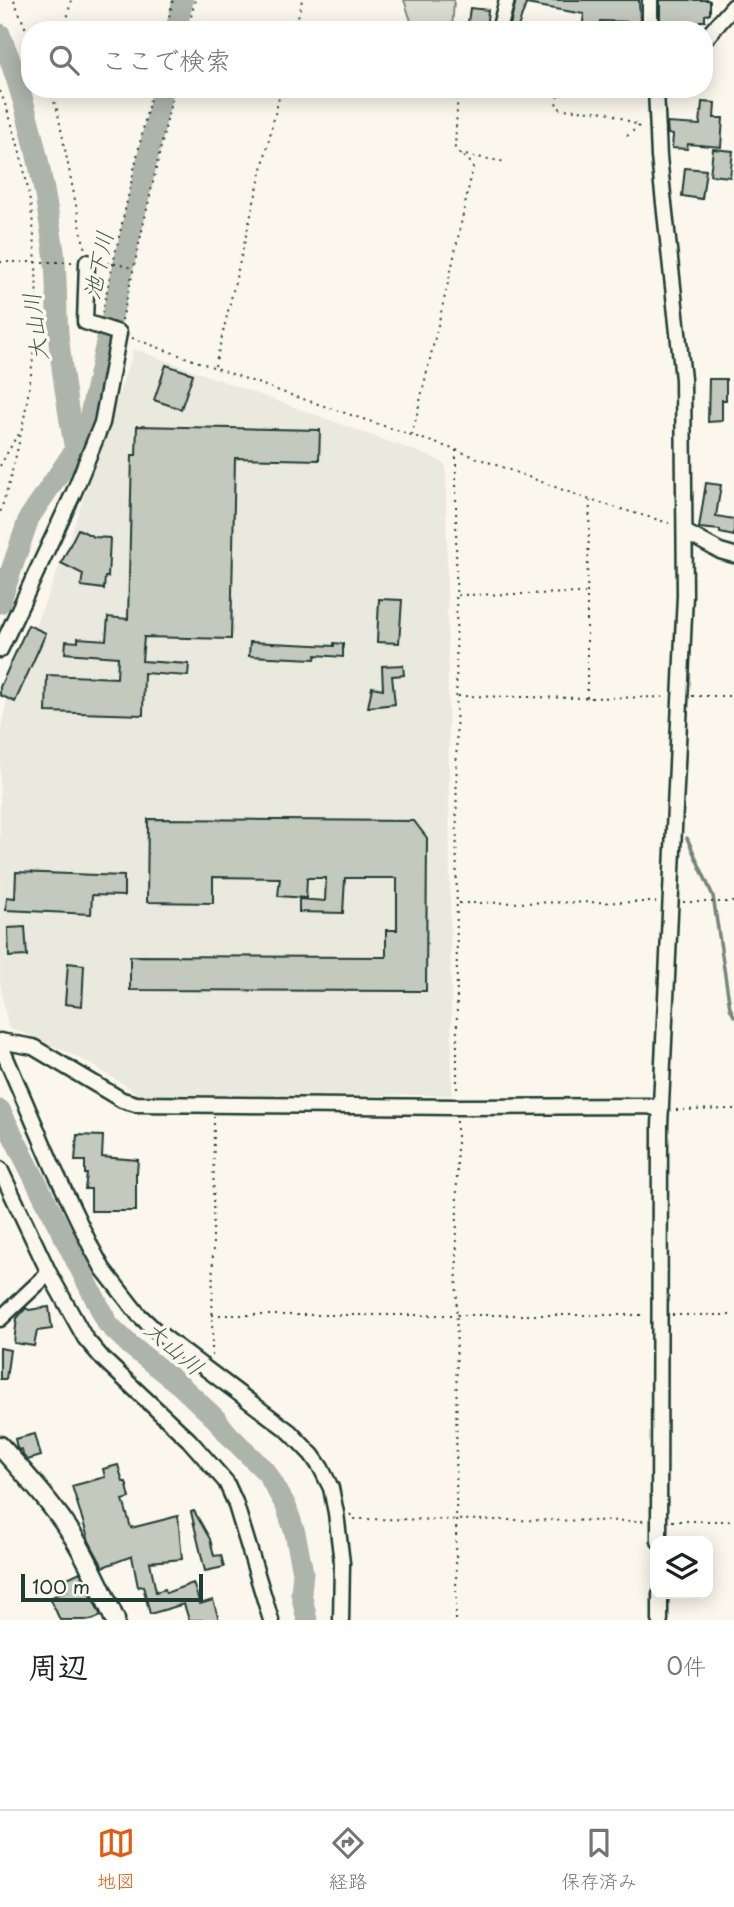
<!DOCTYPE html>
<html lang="ja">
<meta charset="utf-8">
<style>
body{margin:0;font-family:"Playpen Sans","Klee One",sans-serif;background:#f6f6f6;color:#202124}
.controls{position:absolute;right:21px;bottom:21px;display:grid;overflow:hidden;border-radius:14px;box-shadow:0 4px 18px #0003}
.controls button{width:63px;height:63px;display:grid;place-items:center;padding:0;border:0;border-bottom:2px solid #e0e0e0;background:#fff;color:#202124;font:35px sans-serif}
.scale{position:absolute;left:21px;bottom:18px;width:182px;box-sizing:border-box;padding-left:7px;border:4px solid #1f3d34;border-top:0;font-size:19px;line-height:24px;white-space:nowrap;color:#1f3d34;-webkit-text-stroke:5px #fbf7ec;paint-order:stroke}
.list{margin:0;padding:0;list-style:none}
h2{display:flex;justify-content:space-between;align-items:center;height:91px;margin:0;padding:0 28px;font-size:30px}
h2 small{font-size:23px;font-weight:400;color:#757577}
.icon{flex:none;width:38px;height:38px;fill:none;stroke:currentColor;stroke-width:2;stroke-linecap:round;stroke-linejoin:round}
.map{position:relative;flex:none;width:734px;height:1620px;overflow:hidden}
.search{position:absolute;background:#fff;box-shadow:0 4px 18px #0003;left:21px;right:21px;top:21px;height:77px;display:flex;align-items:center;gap:18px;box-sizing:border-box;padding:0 24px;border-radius:28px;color:#757577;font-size:26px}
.sheet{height:189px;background:#fff}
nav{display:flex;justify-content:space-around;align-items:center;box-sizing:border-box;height:98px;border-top:2px solid #e0e0e0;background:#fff;font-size:19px;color:#757577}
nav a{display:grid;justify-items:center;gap:4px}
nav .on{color:#ea580c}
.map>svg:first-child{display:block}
.built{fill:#eae9de}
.green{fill:#dbdcd1;stroke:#7d8c82;stroke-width:2}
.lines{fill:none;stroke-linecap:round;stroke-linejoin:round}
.stream{stroke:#74847b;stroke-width:3.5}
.river{stroke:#adb4aa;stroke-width:21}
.building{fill:#c4c9be;stroke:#1f3d34;stroke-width:2}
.minor-casing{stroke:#1f3d34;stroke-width:19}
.major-casing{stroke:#1f3d34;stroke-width:23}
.path{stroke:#1f3d34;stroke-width:2;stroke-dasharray:2 5;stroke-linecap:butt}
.minor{stroke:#fbf7ec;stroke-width:14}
.major{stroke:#fbf7ec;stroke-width:18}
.labels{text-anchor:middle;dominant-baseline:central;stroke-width:7;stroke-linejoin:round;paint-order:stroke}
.water-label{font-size:23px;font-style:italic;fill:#425b52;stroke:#fbf7ec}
</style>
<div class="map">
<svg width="734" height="1620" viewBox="0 0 734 1620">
<rect width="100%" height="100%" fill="#fbf7ec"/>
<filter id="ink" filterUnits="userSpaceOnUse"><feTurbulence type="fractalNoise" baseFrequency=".0143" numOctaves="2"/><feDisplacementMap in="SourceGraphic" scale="14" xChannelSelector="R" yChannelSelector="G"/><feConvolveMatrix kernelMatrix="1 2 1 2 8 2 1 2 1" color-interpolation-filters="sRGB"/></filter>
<g filter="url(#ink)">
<path class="built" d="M134,349L434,458L446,465L452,1095L142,1096L89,1063L39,1039L8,1027L0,983V732L9,691L65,552Z"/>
<path class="green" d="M404,0H454L452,30H414Z"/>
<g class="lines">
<path class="stream" d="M687,838L713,896L730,1008L734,1016"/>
<path class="river" d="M176,30L183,0
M0,34C28,102 44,179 54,252C57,279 56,306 58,333C62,372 68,411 75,450
M0,603L29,518L75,450L89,419L163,89
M0,1110L108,1324L131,1346L181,1386L216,1419L228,1434L267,1473L286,1506L295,1533L303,1572L301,1593L307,1620"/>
</g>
<path class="building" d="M516,0H639L640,22L600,21L599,30H582L584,14L526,4L517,30H509Z
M660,0H708L710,1V14L705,15V21H700V30H660Z
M470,8L488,10L486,30H467Z
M702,102L715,103L714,118H723L721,147L688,144L687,149L672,148L673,135L668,134L667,123L700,125Z
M713,149L733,151L730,177L710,175Z
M685,168L706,170L702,199L682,196Z
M166,365L193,374L181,409L154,400Z
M709,379H726V400H722V421L708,422Z
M137,426L320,430L319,460L235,458L231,639L144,637L142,661L189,664L188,676L144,673L143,715L46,712L47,675L117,678L118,657L65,653L66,641L78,642V638L106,640L108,617L128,619L132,455H136Z
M706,483L721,485L716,516L734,519V536L720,533V530L699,528Z
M78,529L94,537L110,538L108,577H105L104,589L81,586L83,574L61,563Z
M379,599L402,600L399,643L377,642Z
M28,625L46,633L15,702L0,695V687Z
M250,642L334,646V643L343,644V657L316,655L315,659L249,656Z
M403,665L404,675L392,676L395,704L368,707L372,687L383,689L382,666Z
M148,819L414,821L427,838L426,991L130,990V956L386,957V930H397V878H345L343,913L299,912V899L325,901L326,878H307L306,898L278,896L280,878L213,877V903L147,902Z
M16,872L124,876V896L92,895L91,914L6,910L7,897L15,898Z
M25,927L27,956L9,957L8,928Z
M68,963L84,965L82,1006L65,1004Z
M77,1135L103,1136L102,1157L138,1160L137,1173H136V1211H91V1189H85L87,1174H85V1161H75Z
M49,1307L52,1329L37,1331L34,1346L14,1343L17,1318L26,1308L29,1310Z
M0,1348L10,1350L6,1379H0Z
M35,1434L41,1456L27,1460L23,1455L22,1449L19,1450L17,1448L15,1439Z
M118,1465L123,1482H126L130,1498L123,1500L131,1528L178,1516L182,1559L150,1562L156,1592L165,1589L166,1593L193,1583L200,1604L213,1600L219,1620H189L184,1604L150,1614L143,1586L138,1587L132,1556L103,1567L89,1541L72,1486L105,1477L103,1469Z
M194,1511L210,1539L214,1556L221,1555L224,1567L205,1571L191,1512Z
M80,1572L101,1616L92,1620H60L50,1598L67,1590L63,1580Z"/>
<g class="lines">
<g class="minor-casing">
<path id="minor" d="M499,30L507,0
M650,30V0
M704,40L734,6
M656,89L659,157L683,379L685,595L660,1126L659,1541
M685,532L720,551L734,555
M0,650L74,492L102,423L119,333L85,322L87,262
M0,1041L33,1047L122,1100L136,1104L457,1107L649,1106L661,1110
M0,1044L53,1167L91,1247L103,1269L138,1314L156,1331L290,1432L312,1455L321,1468L331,1488L336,1513L342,1563L341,1620
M0,1169L49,1273L85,1338L103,1359L189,1440L226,1482L235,1502L271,1620
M0,1319L49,1273
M660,1594V1620"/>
</g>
<g class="major-casing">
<path id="major" d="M0,1446C27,1476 55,1507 76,1541C91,1566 103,1593 115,1620"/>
</g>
<path class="path" d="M14,0L30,39
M65,30L71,0
M166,30L173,0
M188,30L195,0
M295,30L302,0
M49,89L57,109L85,250
M560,89L556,101L557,107L562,109L607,112L640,126
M0,91C54,226 43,377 0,513
M627,136L639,126
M459,154L506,162
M0,262H74
M100,263L117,264L132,268
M102,313L152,89
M122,320L174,89
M132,338L285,393L456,450L590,500L669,523
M215,366L281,89
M412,435L452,266L473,167C470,158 459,157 455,148L458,89
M456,450L457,1094
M0,466L15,439L21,432
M458,595L585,593
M458,696L587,698L666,697
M692,696H734
M587,698V593L590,501
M683,902H734
M459,903L656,902
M676,1110L734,1109
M212,1315H645
M672,1315H734
M212,1356L214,1117
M350,1514L353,1519L645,1521
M672,1521H734
M456,1620L457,1121"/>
<use href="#minor" class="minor"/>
<use href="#major" class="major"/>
</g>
</g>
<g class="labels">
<g class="water-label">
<text transform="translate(97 265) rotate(-78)">池下川</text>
<text transform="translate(34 327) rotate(-97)">大山川</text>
<text transform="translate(175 1347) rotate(41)">大山川</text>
</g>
</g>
</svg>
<div class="controls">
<button><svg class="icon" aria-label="layers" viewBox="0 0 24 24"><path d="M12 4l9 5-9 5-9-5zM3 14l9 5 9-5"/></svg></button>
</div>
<div class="scale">100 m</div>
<div class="search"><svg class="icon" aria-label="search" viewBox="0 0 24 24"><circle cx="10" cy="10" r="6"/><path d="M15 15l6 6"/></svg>ここで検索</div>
</div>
<section class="sheet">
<h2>周辺<small>0件</small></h2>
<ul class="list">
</ul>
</section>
<nav>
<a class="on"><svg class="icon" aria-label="map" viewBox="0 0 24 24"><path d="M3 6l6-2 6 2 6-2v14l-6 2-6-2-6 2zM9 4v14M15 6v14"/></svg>地図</a>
<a><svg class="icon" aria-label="directions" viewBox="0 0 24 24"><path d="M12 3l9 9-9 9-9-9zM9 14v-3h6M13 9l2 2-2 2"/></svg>経路</a>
<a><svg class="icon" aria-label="saved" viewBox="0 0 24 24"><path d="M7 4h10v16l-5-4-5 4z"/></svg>保存済み</a>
</nav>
